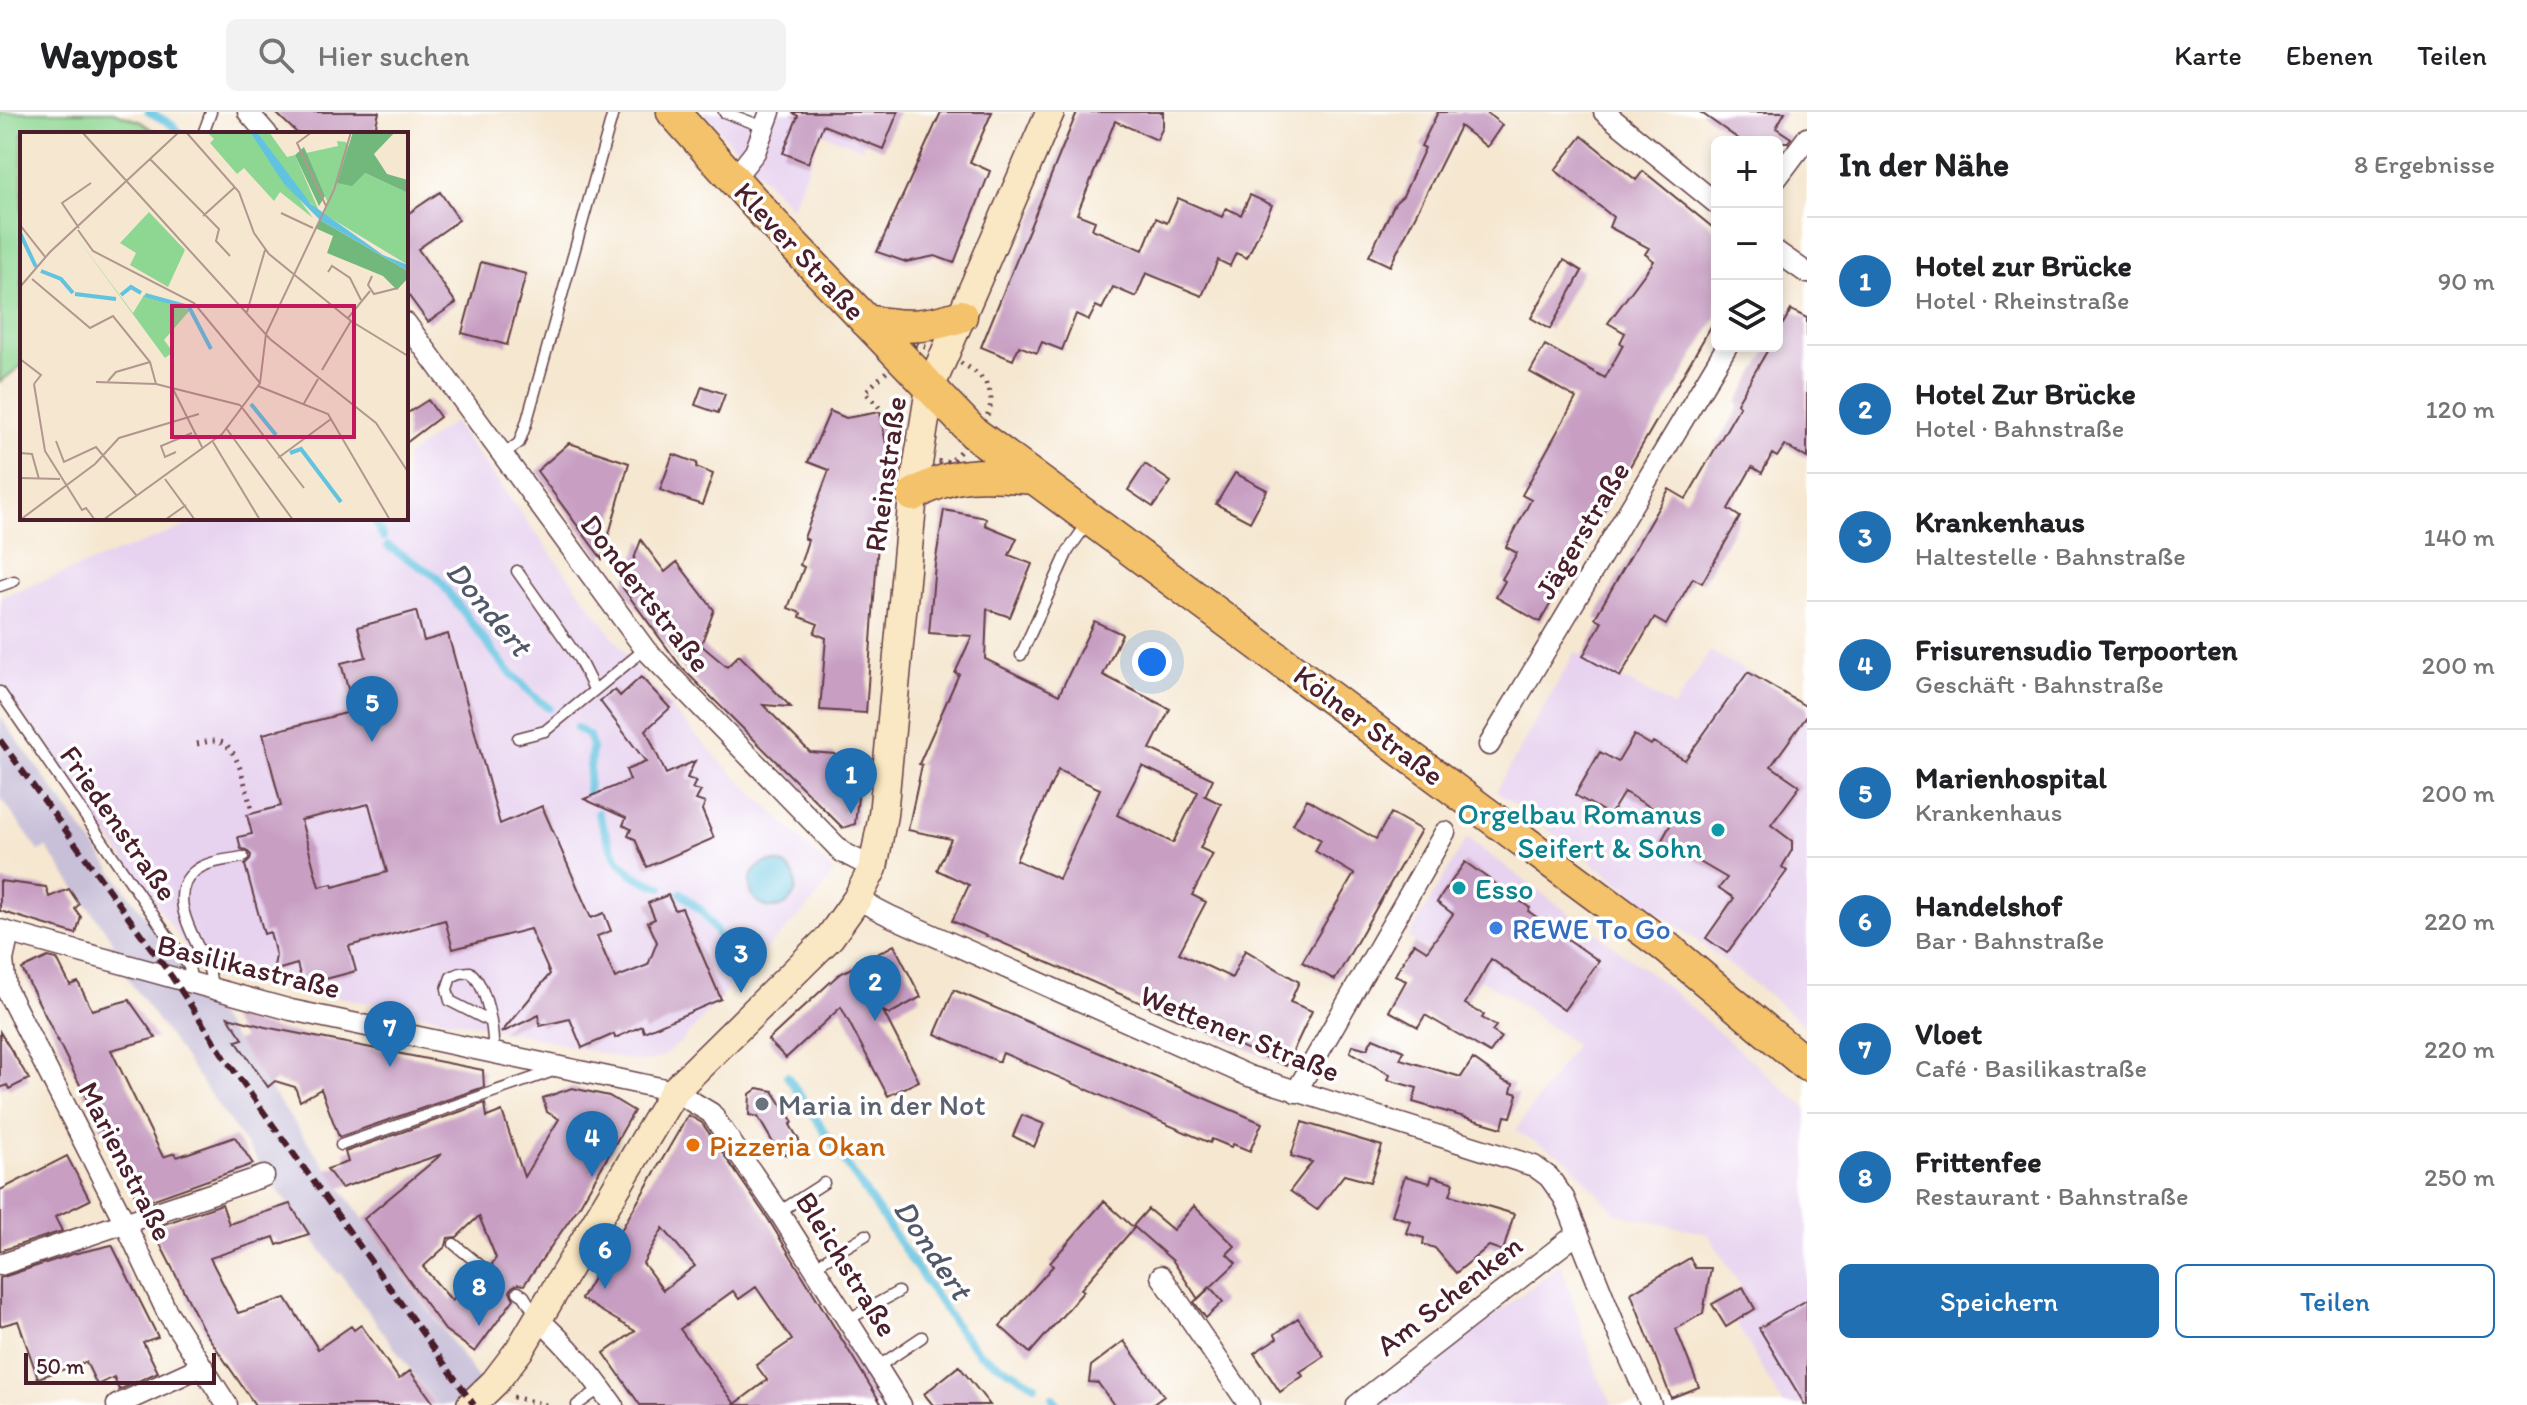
<!DOCTYPE html>
<html lang="de">
<meta charset="utf-8">
<style>
body{margin:0;font-family:Itim,sans-serif;background:#f2f2f2;color:#202124}
.controls{position:absolute;right:24px;top:24px;display:grid;overflow:hidden;border-radius:12px;box-shadow:0 4px 12px #0003}
.controls button{width:72px;height:72px;display:grid;place-items:center;padding:0;border:0;border-bottom:2px solid #e0e0e0;background:#fff;color:#202124;font:40px sans-serif}
.scale{position:absolute;left:24px;bottom:20px;width:192px;box-sizing:border-box;padding-left:8px;border:4px solid #4a1f2b;border-top:0;font-size:22px;line-height:28px;white-space:nowrap;color:#4a1f2b;-webkit-text-stroke:6px #fff;paint-order:stroke}
.you{position:absolute;left:1152px;top:550px;width:28px;height:28px;margin:-20px;border:6px solid #fff;border-radius:50%;background:#1a73e8;box-shadow:0 0 0 12px #1a73e833}
.badge{display:grid;place-items:center;width:52px;height:52px;border-radius:50%;background:#1f6fb2;color:#fff;font-size:26px;font-weight:700}
.pin{position:absolute;translate:-50% -66px;filter:drop-shadow(0 2px 4px #0008)}
.pin::after{content:'';position:absolute;top:42px;width:28px;height:24px;background:inherit;clip-path:polygon(0 0,100% 0,50% 100%)}
.list{margin:0;padding:0;list-style:none}
h2{display:flex;justify-content:space-between;align-items:center;height:104px;margin:0;padding:0 32px;font-size:34px}
h2 small{font-size:26px;font-weight:400;color:#757577}
.list li{display:grid;grid-template-columns:52px 1fr auto;gap:24px;align-items:center;box-sizing:border-box;height:128px;padding:0 32px;border-top:2px solid #e0e0e0}
.list b{display:block;font-size:30px;white-space:nowrap}
.list p{margin:0;font-size:26px;white-space:nowrap;color:#757577}
.list em{font-size:26px;font-style:normal;color:#757577}
.actions{display:flex;gap:16px;padding:24px 32px}
.actions a{flex:1;padding:18px 0;border:2px solid #1f6fb2;border-radius:12px;text-align:center;font-size:28px;color:#1f6fb2}
.actions .main{background:#1f6fb2;color:#fff}
.icon{flex:none;width:44px;height:44px;fill:none;stroke:currentColor;stroke-width:2;stroke-linecap:round;stroke-linejoin:round}
.map{position:relative;flex:none;width:1807px;height:1293px;overflow:hidden}
header{display:flex;align-items:center;gap:48px;box-sizing:border-box;height:112px;padding:0 40px;background:#fff;border-bottom:2px solid #e0e0e0}
header strong{font-size:38px}
nav{display:flex;gap:44px;margin-inline-start:auto;font-size:28px}
.search{width:560px;height:72px;background:#f2f2f2;display:flex;align-items:center;gap:20px;box-sizing:border-box;padding:0 28px;border-radius:12px;color:#757577;font-size:30px}
main{display:flex}
aside{flex:1;background:#fff}
.map>svg:first-child{display:block}
.built{fill:#e7d2ef}
.industrial{fill:#c8bfd8}
.green{fill:#8ed793;stroke:#6c7b5f;stroke-width:2}
.water{fill:#62c3e0;stroke:#567186;stroke-width:2}
.lines{fill:none;stroke-linecap:round;stroke-linejoin:round}
.stream{stroke:#62c3e0;stroke-width:8}
.building{fill:#c89fc3;fill-rule:evenodd}
.lane-casing{stroke:#643d44;stroke-width:13}
.street-casing{stroke:#643d44;stroke-width:23}
.secondary-casing{stroke:#643d44;stroke-width:31}
.primary-casing{stroke:#643d44;stroke-width:35}
.path{stroke:#643d44;stroke-width:5;stroke-dasharray:2 6;stroke-linecap:butt}
.lane{stroke:#fff;stroke-width:10}
.street{stroke:#fff;stroke-width:20}
.secondary{stroke:#fae7c3;stroke-width:28}
.primary{stroke:#f3c26a;stroke-width:32}
.rail{stroke:#4a1f2b;stroke-width:6;stroke-dasharray:12 6;stroke-linecap:butt}
.culture-dot{fill:#0f9aa8;stroke:#fff;stroke-width:3}
.shop-dot{fill:#3f7fe0;stroke:#fff;stroke-width:3}
.worship-dot{fill:#6b7280;stroke:#fff;stroke-width:3}
.food-dot{fill:#e8710a;stroke:#fff;stroke-width:3}
.labels{text-anchor:middle;dominant-baseline:central;stroke-width:7;stroke-linejoin:round;paint-order:stroke}
.street-label{font-size:30px;fill:#4a1f2b;stroke:#fff}
.culture-label{font-size:30px;fill:#0d838f;stroke:#fff;text-anchor:end}
.shop-label{font-size:30px;fill:#366cbe;stroke:#fff;text-anchor:start}
.worship-label{font-size:30px;fill:#5b616d;stroke:#fff;text-anchor:start}
.food-label{font-size:30px;fill:#c56008;stroke:#fff;text-anchor:start}
.water-label{font-size:32px;font-style:italic;fill:#52586a;stroke:#fff}
.inset-river{fill:none;stroke:#62c3e0;stroke-width:4}
.inset-road{fill:none;stroke:#b1978e;stroke-width:2}
.view{fill:#c2185b;fill-opacity:0.15;stroke:#c2185b;stroke-width:4}
.inset-edge{fill:none;stroke:#4a1f2b;stroke-width:4}
</style>
<header>
<strong>Waypost</strong>
<div class="search"><svg class="icon" aria-label="search" viewBox="0 0 24 24"><circle cx="10" cy="10" r="6"/><path d="M15 15l6 6"/></svg>Hier suchen</div>
<nav><a>Karte</a><a>Ebenen</a><a>Teilen</a></nav>
</header>
<main>
<div class="map">
<svg width="1807" height="1293" viewBox="0 0 1807 1293">
<rect width="100%" height="100%" fill="#fff"/>
<filter id="ink" filterUnits="userSpaceOnUse"><feTurbulence type="fractalNoise" baseFrequency=".0125" numOctaves="2"/><feDisplacementMap in="SourceGraphic" scale="16" xChannelSelector="R" yChannelSelector="G"/><feConvolveMatrix kernelMatrix="1 2 1 2 8 2 1 2 1" color-interpolation-filters="sRGB"/></filter>
<filter id="wash" filterUnits="userSpaceOnUse"><feTurbulence type="fractalNoise" baseFrequency=".006" numOctaves="4" result="noise"/><feDisplacementMap in="SourceGraphic" scale="32" xChannelSelector="R" yChannelSelector="G"/><feGaussianBlur stdDeviation="1.8" result="paint"/><feColorMatrix in="noise" values="0 0 0 0 0 0 0 0 0 0 0 0 0 0 0 0 0 1.4 0 .05"/><feComposite in="paint" operator="in"/></filter>
<g filter="url(#wash)">
<rect width="100%" height="100%" fill="#f5e7d0"/>
<path class="built" d="M702,0H876L862,36L821,21L792,96Z
M453,310L645,567L717,646L834,760L815,788L751,852L682,929L662,945L645,950L633,949L521,922L290,875L198,852L0,570V485L208,406H406V345Z
M1710,539L1807,593V916L1759,875L1496,679L1575,540L1674,595Z
M1467,726L1658,867L1807,997V1293H1783L1723,1188L1742,1176L1708,1122L1617,1102L1566,1047L1515,1019L1575,933L1508,883L1408,826Z
M1561,1152L1598,1264L1613,1293H1378Z"/>
<path class="industrial" d="M0,604L216,902L497,1293H436L340,1161L338,1162L131,871L107,831L115,832L46,735L39,739L0,685Z"/>
<path class="green" d="M0,0H113L141,10L158,22H22V253L0,270Z"/>
<path class="water" d="M750 773a23 23 0 1 1 46 0a23 23 0 1 1-46 0Z"/>
<g class="lines">
<path class="stream" d="M149,0L168,10L182,22
M373,406L383,425
M388,434L437,465L505,555L537,587L549,596
M577,616L589,624L592,635L588,679
M598,701C613,741 617,762 661,775
M681,781L703,800L739,854
M787,964L958,1217L980,1242L1035,1273
M1052,1285L1058,1293"/>
</g>
<g id="blocks">
<path class="building" d="M275,0H379L374,22H298Z
M792,0H898L883,37L823,13L808,51L783,41L798,4Z
M941,0H992L970,50L990,59L954,151L935,144L906,150L877,140Z
M1077,0H1163V15L1157,28L1115,9L1077,102L1095,109L1092,117L1143,138L1156,106L1167,111L1178,86L1222,105L1226,96L1241,103L1250,83L1272,93L1247,146L1236,141L1230,154L1218,148L1202,184L1146,161L1136,185L1113,175L1102,197L1096,194L1089,208L1076,202L1062,238L1042,230L1037,241L1019,234L1013,248L981,235Z
M1438,0H1486L1502,13L1487,35L1460,14L1390,154L1369,144L1395,91L1403,84L1425,36L1421,34Z
M1700,0H1785L1776,16L1791,26L1788,30H1743Z
M1582,24L1636,68L1643,59L1717,119V204L1540,510L1496,485L1505,469L1502,467L1517,441L1506,435L1531,388L1522,383L1576,286L1530,260L1545,233L1605,266L1623,233L1620,231L1625,221L1608,211L1654,149L1645,142L1649,136L1609,115L1613,105L1555,58Z
M440,80L459,108L418,137L456,191L428,210L406,180V103Z
M1564,148L1582,159L1550,217L1531,206Z
M481,150L526,162L507,233L462,221Z
M1791,198L1807,206V346L1785,333L1777,345L1772,342L1762,361L1752,355L1728,397L1740,405L1702,471L1693,466L1666,513L1654,506L1620,565L1583,544L1602,510L1595,506L1669,377L1686,387L1740,294L1737,291L1770,234H1777V222Z
M702,274L725,282L718,301L695,293Z
M428,288L440,305L406,331V302Z
M830,299L846,306L880,300L889,347L878,430L866,601L820,598L826,526L814,521L818,512L800,505L801,501L788,496L804,455L800,453L808,428L804,426L829,358L808,350Z
M569,331L629,351L602,447L537,359Z
M673,342L697,351L696,355L713,362L702,393L660,378Z
M1145,352L1171,370L1153,395L1128,378Z
M1235,361L1267,378L1250,410L1216,392Z
M944,398L986,406L985,413L1017,426L1009,443L1032,452L1010,505L987,497L985,547L1059,583L1094,509L1122,522L1103,563L1170,597L1150,637L1213,667L1205,684L1203,683L1221,692L1200,736L1213,742L1192,783L1206,790L1179,841L1232,866L1245,838L1299,870L1290,890L1312,899L1286,954L952,809L969,773L937,758L951,727L908,718L922,653L919,652L959,562L955,561L972,524L929,521L935,452ZM1142,654L1198,680L1173,731L1117,703ZM1058,658L1100,677L1059,767L1016,748Z
M641,428L665,460L677,450L714,498L701,533L727,555L739,543L791,595L763,593L810,640L835,642V656L861,658L855,712L843,716L682,556L623,476Z
M416,499L424,529L448,522L500,712L542,694L591,806L604,801L611,819L597,824L615,866L648,853L657,830L648,810L655,807L648,791L668,783L675,798L682,796L721,887L644,920L642,914L615,926L614,922L582,936L570,907L540,914L539,903L501,921L550,862L530,817L453,837L445,808L349,834L356,859L303,873L297,852L273,859L276,844L270,820L264,822L245,753L250,748L251,743L246,738L241,737L238,725L252,722L247,703L281,694L263,622L354,599L341,551L366,545L358,515ZM369,692L387,760L333,775L332,772L319,775L301,708Z
M1748,560L1807,595V604L1771,654L1800,674L1771,713L1792,729V738L1782,755L1787,759L1727,841L1706,826L1734,786L1719,776L1727,766L1662,728L1673,708L1624,680L1610,703L1575,683L1600,640L1618,650L1634,623L1651,633L1653,630L1685,648Z
M641,565L670,596L646,618L666,662L695,649L687,666L696,669L692,677L701,679L696,688L705,691L702,698L714,726L647,755L635,727L628,724L631,717L623,713L626,706L584,687L630,668L626,658L646,650L600,589L615,578L620,584Z
M1307,687L1376,727L1391,701L1421,718L1335,868L1302,850L1354,762L1315,739L1321,728L1293,712Z
M1465,750L1530,796L1528,799L1599,849L1564,898L1491,847L1465,892L1484,903L1482,906L1496,914L1492,919L1501,925L1490,941L1425,903L1418,915L1389,899L1406,869L1395,863L1414,831L1427,839L1453,802L1437,790Z
M0,769L46,775L49,785L69,777L79,792L75,797L81,805L76,822L0,799Z
M894,833L921,885L889,902L883,899L919,969L888,984L841,895L786,946L768,928L838,863Z
M48,845L57,847L70,873L78,870L92,898L129,888L156,926L111,938L163,1045L175,1041L177,1045L235,1025L253,1052L146,1090L136,1085L22,857Z
M954,878L1262,1011L1250,1039L1233,1032L1231,1035L1212,1027L1210,1031L1003,941L999,950L935,922Z
M228,905L265,915L483,958L484,975L339,1025L321,977L300,989L295,975L275,969L268,975L236,929L243,927Z
M0,920L29,967L9,977L7,973L0,976Z
M1373,926L1404,939L1400,947L1461,965L1473,947L1504,969L1513,972L1511,980L1518,982L1511,1005L1505,1004L1502,1016L1413,990L1417,976L1388,968L1390,963L1350,940L1353,933L1367,937Z
M572,976L609,984L634,999L580,1093L524,1173L518,1172L512,1175L510,1180L514,1187L475,1240L445,1218L364,1107L442,1042L341,1076L327,1057L348,1050L345,1040L485,991L487,1005L502,999L524,1065L559,1007L547,1000L543,986ZM479,1104L496,1146L492,1152L495,1161L489,1167L482,1165L466,1189L457,1182L452,1189L423,1155L446,1134L448,1126L457,1125Z
M758,976L773,979L793,1010L790,1013L799,1028L797,1038L789,1043L779,1041L758,1005L749,1003L750,982Z
M688,1003L702,1011L768,1107L882,1293H640L604,1241L635,1219L581,1187ZM663,1116L695,1154L663,1178L643,1151ZM756,1175L792,1228L756,1253L767,1268L735,1292L680,1217L733,1179L739,1187Z
M1022,1003L1044,1012L1034,1035L1013,1024Z
M1302,1010L1382,1034L1370,1070L1344,1063L1317,1098L1290,1079L1312,1050L1291,1044Z
M67,1044L90,1088L55,1105L62,1119L0,1139V1078Z
M1405,1064L1430,1071L1432,1064L1454,1071L1450,1083L1514,1102L1503,1139L1489,1134L1456,1161L1435,1136L1423,1132L1424,1126L1406,1121L1410,1109L1392,1103Z
M1104,1089L1134,1116L1081,1177L1084,1179L1030,1241L1000,1214L1053,1154L1050,1151Z
M222,1092L229,1112L290,1092L309,1122L277,1133L274,1125L210,1146L238,1201L286,1186L318,1237L351,1214L354,1218L361,1213L399,1267L410,1259L435,1293H255L203,1217L156,1124L161,1113Z
M1194,1094L1235,1134L1227,1142L1236,1151L1198,1187L1173,1149L1133,1114L1148,1097L1173,1118Z
M112,1133L158,1225L143,1230L158,1260L119,1278L114,1265L97,1273L86,1250L38,1266L18,1209L0,1214V1166L73,1142Z
M1690,1146L1695,1156H1711L1703,1201L1676,1217L1699,1275L1671,1286L1631,1181Z
M1210,1175L1223,1190L1206,1206L1194,1190Z
M1743,1175L1755,1197L1726,1215L1712,1192Z
M1807,1188V1293H1805L1759,1216Z
M1298,1206L1324,1244L1300,1260L1303,1264L1280,1280L1254,1241L1277,1226L1275,1222Z
M1124,1229L1164,1284L1152,1293H1114L1098,1271L1089,1270L1091,1254Z
M959,1254L990,1293H933L924,1282Z"/>
</g>
</g>
<g filter="url(#ink)">
<use href="#blocks" fill-opacity="0" stroke="#643d44" stroke-width="2"/>
<g class="lines">
<g class="lane-casing">
<path id="lane" d="M724,0L764,15
M203,22L211,0
M502,343L519,331L526,312L613,1
M517,459L579,547L594,577
M0,474L14,469
M1021,543L1068,439L1087,412
M0,580L189,855L192,871
M518,626L545,619L645,537
M212,877C211,871 211,864 209,858C199,832 163,784 195,759C207,749 228,748 243,745
M491,910L450,889L447,877L451,865L460,861L470,860C487,874 494,917 493,940
M341,1033L559,957
M779,1100L824,1071
M454,1132L487,1159
M813,1155L866,1123
M518,1180L524,1184L537,1205
M847,1208L898,1180
M876,1256L922,1225
M577,1293L601,1276"/>
</g>
<g class="street-casing">
<path id="street" d="M248,0L267,22
M1604,0L1717,92
M1777,66L1807,26
M733,68L755,40L770,0
M1777,140L1807,161
M406,211L645,537L842,740L873,756
M1489,633L1727,234
M857,787L890,804L1249,964L1534,1054L1549,1065L1564,1086L1616,1216L1651,1293
M0,818L291,898L674,979L711,1001L779,1100L901,1293
M9,821L3,848L6,877L125,1111L166,1198L227,1293
M1296,980L1445,720
M0,1153L264,1064
M1161,1164L1249,1293
M538,1207C568,1233 590,1261 613,1293
M117,1293L200,1255
M1357,1293L1578,1121"/>
</g>
<g class="secondary-casing">
<path id="secondary" d="M471,1293L495,1270L520,1237L674,979L830,825L857,787L873,756L883,703L913,383L930,276L1050,0"/>
</g>
<g class="primary-casing">
<path id="primary" d="M673,0L779,118L974,321L1666,835L1807,953
M866,209C903,216 925,216 961,204
M913,383C955,358 987,362 1033,366"/>
</g>
<path class="path" d="M917,231C946,246 1007,260 987,304C981,318 961,337 951,350L892,348C891,314 890,304 865,280Z
M197,632C206,630 214,627 223,631C240,639 247,684 253,702
M513,1285L546,1293"/>
<use href="#lane" class="lane"/>
<use href="#street" class="street"/>
<use href="#secondary" class="secondary"/>
<use href="#primary" class="primary"/>
<path class="rail" d="M0,628L172,865L227,949L474,1293"/>
</g>
</g>
<g class="culture-dot">
<circle cx="1718" cy="718" r="8"/>
<circle cx="1459" cy="776" r="8"/>
</g>
<circle class="shop-dot" cx="1496" cy="816" r="8"/>
<circle class="worship-dot" cx="762" cy="992" r="8"/>
<circle class="food-dot" cx="693" cy="1033" r="8"/>
<g class="labels">
<g class="street-label">
<text transform="translate(800 139) rotate(47)">Klever Straße</text>
<text transform="translate(885 362) rotate(-82)">Rheinstraße</text>
<text transform="translate(1582 418) rotate(-59)">Jägerstraße</text>
<text transform="translate(646 481) rotate(52)">Dondertstraße</text>
<text transform="translate(1369 613) rotate(37)">Kölner Straße</text>
<text transform="translate(119 711) rotate(55)">Friedenstraße</text>
<text transform="translate(249 854) rotate(14)">Basilikastraße</text>
<text transform="translate(1240 921) rotate(22)">Wettener Straße</text>
<text transform="translate(126 1049) rotate(63)">Marienstraße</text>
<text transform="translate(847 1152) rotate(58)">Bleichstraße</text>
<text transform="translate(1449 1183) rotate(-38)">Am Schenken</text>
</g>
<g class="culture-label">
<text x="1702" y="701">Orgelbau Romanus<tspan x="1702" dy="34">Seifert &amp; Sohn</tspan></text>
<text x="1475" y="776" text-anchor="start">Esso</text>
</g>
<g class="shop-label">
<text x="1512" y="816">REWE To Go</text>
</g>
<g class="worship-label">
<text x="778" y="992">Maria in der Not</text>
</g>
<g class="food-label">
<text x="709" y="1033">Pizzeria Okan</text>
</g>
<g class="water-label">
<text transform="translate(489 496) rotate(50)">Dondert</text>
<text transform="translate(933 1137) rotate(56)">Dondert</text>
</g>
</g>
<g transform="translate(20 20)">
<rect width="388" height="388" fill="#f5e7d0"/>
<path d="M187,0H230L293,86L260,60L254,69L224,36L217,42L190,11L194,7ZM237,0H249L267,25L275,23L299,79L276,57ZM317,9L326,10L345,41L388,61V133L304,82L307,69L286,21L318,14ZM129,80L165,118L148,155L110,133L116,121L100,111ZM55,103L113,181L124,163L170,178L144,208L153,220L145,226Z" fill="#8ed793"/>
<path d="M333,0H375L354,22L367,42L388,48V61L345,41L332,54L317,51ZM284,15L305,64L299,74L275,23ZM300,88L388,139V146L377,158L363,144L307,121L313,104L295,96Z" fill="#72b87d"/>
<path d="M230,0H237L291,72L363,123L388,133V139L300,88L264,52Z" fill="#62c3e0"/>
<path class="inset-river" d="M0,101L16,135M21,139L41,147L53,161M55,162L96,167M101,163L111,155L121,161M125,163L169,175L191,217M231,272L256,303M270,321L281,317L321,370"/>
<path class="inset-road" d="M62,0L250,207L356,291L388,340M166,0L219,60L234,101L249,122L331,189L388,224M292,0L277,11L306,74M130,27L199,97L196,109L210,124M261,81L293,96M183,84L215,55M0,93L26,126M59,96L42,71L71,51M58,98L73,119L174,171L240,251M308,140L312,134L330,146L341,168M352,144L348,153L354,162L378,156M12,147L70,196L93,184L130,230L136,252M0,155L30,120L159,0M227,180L245,118M328,186L350,159M246,202L314,58L331,0M0,227L21,243L14,252M302,238L331,189M88,249L96,240L130,230M76,250L136,252L220,273M14,252L25,319L62,378L66,376L75,388M238,254L308,282L370,388M153,257L183,317M220,273L284,356M283,273L298,247M206,296L273,388M36,309L44,330L76,315L117,364M193,310L240,388M156,320L145,325L141,314L172,301M0,321L12,322L19,347M258,326L311,287M0,346L40,347M145,347L175,388M0,388L75,332L99,306L179,282M83,388L202,302L240,251L246,202M145,388L166,373"/>
<path class="view" d="M152,174H334V305H152Z"/>
<rect width="388" height="388" class="inset-edge"/>
</g>
</svg>
<div class="controls">
<button>+</button>
<button>−</button>
<button><svg class="icon" aria-label="layers" viewBox="0 0 24 24"><path d="M12 4l9 5-9 5-9-5zM3 14l9 5 9-5"/></svg></button>
</div>
<div class="scale">50 m</div>
<div class="you"></div>
<div class="pin badge" style="left:851px;top:702px">1</div>
<div class="pin badge" style="left:875px;top:909px">2</div>
<div class="pin badge" style="left:741px;top:881px">3</div>
<div class="pin badge" style="left:592px;top:1065px">4</div>
<div class="pin badge" style="left:372px;top:630px">5</div>
<div class="pin badge" style="left:605px;top:1177px">6</div>
<div class="pin badge" style="left:390px;top:955px">7</div>
<div class="pin badge" style="left:479px;top:1214px">8</div>
</div>
<aside>
<h2>In der Nähe<small>8 Ergebnisse</small></h2>
<ul class="list">
<li><span class="badge">1</span><div><b>Hotel zur Brücke</b><p>Hotel · Rheinstraße</p></div><em>90 m</em></li>
<li><span class="badge">2</span><div><b>Hotel Zur Brücke</b><p>Hotel · Bahnstraße</p></div><em>120 m</em></li>
<li><span class="badge">3</span><div><b>Krankenhaus</b><p>Haltestelle · Bahnstraße</p></div><em>140 m</em></li>
<li><span class="badge">4</span><div><b>Frisurensudio Terpoorten</b><p>Geschäft · Bahnstraße</p></div><em>200 m</em></li>
<li><span class="badge">5</span><div><b>Marienhospital</b><p>Krankenhaus</p></div><em>200 m</em></li>
<li><span class="badge">6</span><div><b>Handelshof</b><p>Bar · Bahnstraße</p></div><em>220 m</em></li>
<li><span class="badge">7</span><div><b>Vloet</b><p>Café · Basilikastraße</p></div><em>220 m</em></li>
<li><span class="badge">8</span><div><b>Frittenfee</b><p>Restaurant · Bahnstraße</p></div><em>250 m</em></li>
</ul>
<div class="actions"><a class="main">Speichern</a><a>Teilen</a></div>
</aside>
</main>
